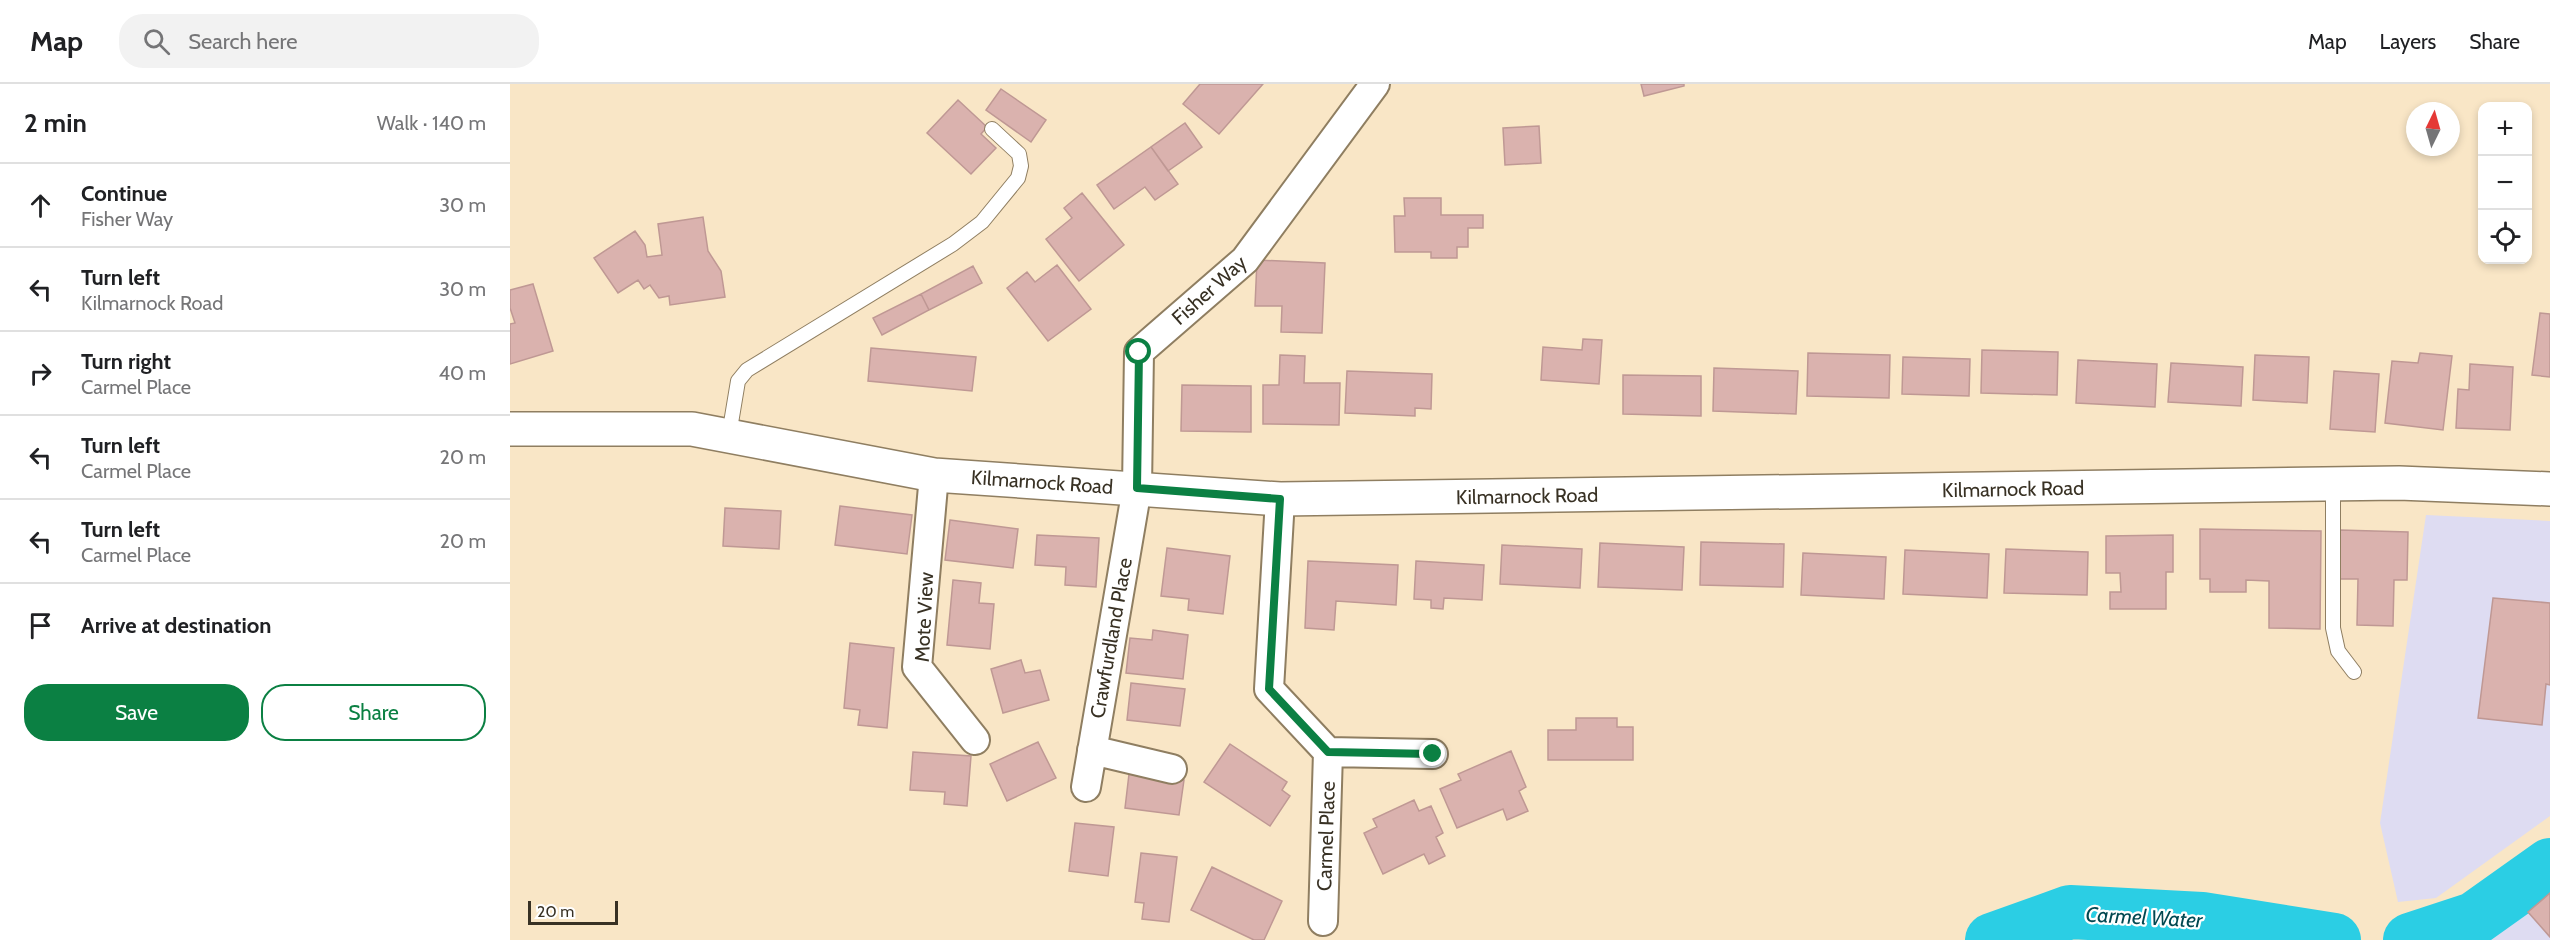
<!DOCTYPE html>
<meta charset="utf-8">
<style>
body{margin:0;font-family:Cabin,sans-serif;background:#f2f2f2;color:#202124}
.controls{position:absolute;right:18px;top:18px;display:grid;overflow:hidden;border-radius:12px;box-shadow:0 3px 9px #0003}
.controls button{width:54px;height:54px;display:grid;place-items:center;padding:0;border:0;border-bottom:2px solid #e0e0e0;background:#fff;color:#202124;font:30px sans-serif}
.compass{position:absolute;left:1896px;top:18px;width:54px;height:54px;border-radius:50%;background:#fff;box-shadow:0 3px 9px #0003;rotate:5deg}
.scale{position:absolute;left:18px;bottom:15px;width:90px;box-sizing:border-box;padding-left:6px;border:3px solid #383124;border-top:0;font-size:16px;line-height:21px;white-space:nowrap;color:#383124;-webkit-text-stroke:4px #fff;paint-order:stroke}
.stop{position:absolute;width:18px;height:18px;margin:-14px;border:4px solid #0b8043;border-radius:50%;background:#fff}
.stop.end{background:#0b8043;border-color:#fff;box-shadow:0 2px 6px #0008}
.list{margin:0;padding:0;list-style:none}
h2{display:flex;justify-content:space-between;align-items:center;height:78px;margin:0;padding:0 24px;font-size:26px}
h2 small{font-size:20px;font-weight:400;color:#757577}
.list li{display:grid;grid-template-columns:39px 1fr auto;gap:18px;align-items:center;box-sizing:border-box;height:84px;padding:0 24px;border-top:2px solid #e0e0e0}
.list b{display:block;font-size:22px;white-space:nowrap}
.list p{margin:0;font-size:20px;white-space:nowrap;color:#757577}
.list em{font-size:20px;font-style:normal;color:#757577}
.actions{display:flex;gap:12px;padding:18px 24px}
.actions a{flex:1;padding:14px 0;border:2px solid #0b8043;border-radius:24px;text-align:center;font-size:21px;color:#0b8043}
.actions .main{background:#0b8043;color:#fff}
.icon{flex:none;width:33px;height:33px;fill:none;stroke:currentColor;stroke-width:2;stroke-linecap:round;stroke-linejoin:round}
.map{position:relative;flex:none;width:2040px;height:856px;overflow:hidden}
header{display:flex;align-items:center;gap:36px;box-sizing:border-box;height:84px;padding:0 30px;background:#fff;border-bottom:2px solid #e0e0e0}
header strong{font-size:28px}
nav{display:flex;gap:33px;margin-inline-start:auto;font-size:21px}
.search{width:420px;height:54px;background:#f2f2f2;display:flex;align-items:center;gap:15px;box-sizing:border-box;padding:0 21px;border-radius:24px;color:#757577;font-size:22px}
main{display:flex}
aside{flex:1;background:#fff}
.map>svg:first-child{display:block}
.industrial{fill:#dedcf2}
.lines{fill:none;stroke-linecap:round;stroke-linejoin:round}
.river{stroke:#2bcee4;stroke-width:54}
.building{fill:#dab2ae;stroke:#bf9894;stroke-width:1.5}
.lane-casing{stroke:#8f7e61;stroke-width:16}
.street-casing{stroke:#8f7e61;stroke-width:32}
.secondary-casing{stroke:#8f7e61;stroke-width:36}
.lane{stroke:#fff;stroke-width:14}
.street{stroke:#fff;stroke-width:28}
.secondary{stroke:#fff;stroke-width:33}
.route{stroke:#0b8043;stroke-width:8}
.labels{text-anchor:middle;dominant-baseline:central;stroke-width:4.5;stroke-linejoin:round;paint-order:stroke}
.street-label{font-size:20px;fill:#383124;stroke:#fff}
.water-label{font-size:21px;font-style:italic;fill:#014851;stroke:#fff}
</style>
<header>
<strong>Map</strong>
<div class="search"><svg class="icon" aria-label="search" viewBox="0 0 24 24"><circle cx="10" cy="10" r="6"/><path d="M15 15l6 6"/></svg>Search here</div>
<nav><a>Map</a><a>Layers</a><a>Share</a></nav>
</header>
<main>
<aside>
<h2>2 min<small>Walk · 140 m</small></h2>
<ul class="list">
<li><svg class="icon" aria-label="ahead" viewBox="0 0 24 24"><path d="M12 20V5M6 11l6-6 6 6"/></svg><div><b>Continue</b><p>Fisher Way</p></div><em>30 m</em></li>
<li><svg class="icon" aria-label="left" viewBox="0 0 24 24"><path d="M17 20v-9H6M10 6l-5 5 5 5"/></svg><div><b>Turn left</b><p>Kilmarnock Road</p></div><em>30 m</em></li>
<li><svg class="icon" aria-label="right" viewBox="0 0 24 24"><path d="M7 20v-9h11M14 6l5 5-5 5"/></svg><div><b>Turn right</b><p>Carmel Place</p></div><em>40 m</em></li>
<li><svg class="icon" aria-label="left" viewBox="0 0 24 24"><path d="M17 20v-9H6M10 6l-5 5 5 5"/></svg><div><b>Turn left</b><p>Carmel Place</p></div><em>20 m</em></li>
<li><svg class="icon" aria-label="left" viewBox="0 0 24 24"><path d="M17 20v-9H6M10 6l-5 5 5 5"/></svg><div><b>Turn left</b><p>Carmel Place</p></div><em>20 m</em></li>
<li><svg class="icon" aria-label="arrive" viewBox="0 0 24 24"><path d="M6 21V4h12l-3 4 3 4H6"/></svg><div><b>Arrive at destination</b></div></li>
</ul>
<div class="actions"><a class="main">Save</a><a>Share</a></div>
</aside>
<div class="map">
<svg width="2040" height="856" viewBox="0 0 2040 856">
<rect width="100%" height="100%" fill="#f9e6c6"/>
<path class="industrial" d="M1916,431L2040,437V732L1926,814L1888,818L1870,739Z
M2040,795V856H1931Z
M1592,841L1665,856H1585Z"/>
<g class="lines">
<path class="river" d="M1482,856L1560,828L1692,835L1824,856
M1900,856L1964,835L2040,781"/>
</g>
<path class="building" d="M690,0H753L709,50L673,20Z
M1131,0H1174V2L1134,12Z
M491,5L536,36L521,58L476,26Z
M448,16L477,43L471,50L486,64L461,90L417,49Z
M675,39L692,63L658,87L641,63Z
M1029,42L1031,79L995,81L993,44Z
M641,63L668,100L645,116L635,103L604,125L587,101Z
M572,109L614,161L569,197L536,155L562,134L554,124Z
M894,114H931V131H973V144H958V163H947V174H921V168H885L884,132H895Z
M193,133L198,167L211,187L215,213L160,221L159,212L149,214L140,201L134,205L128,196L108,209L84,174L125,147L135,161L137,173L152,171L148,140Z
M747,176L815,179L812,249L771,248L772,222H745Z
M547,181L581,225L538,257L497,204L517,188L525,198Z
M463,182L472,199L419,226L411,210Z
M23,200L43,267L0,280V240L5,239L0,224V206Z
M411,210L419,226L372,251L363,234Z
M2030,229L2040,230V293L2022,291Z
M1073,255L1092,256L1089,300L1031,296L1033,263L1072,266Z
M361,264L466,273L462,307L358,297Z
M1472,266L1548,268L1547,311L1471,309Z
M1298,269L1380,271L1379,314L1297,312Z
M1910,269L1942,272L1933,346L1875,339L1882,277L1908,279Z
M770,271L795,272L794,299H830L829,341L753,340V301H769Z
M1745,271L1799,273L1797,319L1743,316Z
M1393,273L1460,275L1459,312L1392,310Z
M1568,276L1647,280L1645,323L1566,319Z
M1661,279L1733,283L1731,322L1658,318Z
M1960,280L2003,283L2000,346L1946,344L1948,305L1959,306Z
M1204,284L1288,287L1286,330L1203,327Z
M837,287L922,290L921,325L905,324V332L835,329Z
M1824,287L1869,290L1865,348L1820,345Z
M1113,291L1191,292V332L1113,330Z
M672,301L741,302V348L671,347Z
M330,422L402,431L397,470L325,461Z
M215,424L271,427L269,465L213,462Z
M440,436L508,445L503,484L435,476Z
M1690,445L1811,447L1810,545L1759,544V497L1736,496V508H1700V495H1690Z
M1830,446L1898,448L1897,496H1884L1883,542L1847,541L1848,495H1829Z
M527,451L589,454L586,503L555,501L556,483L525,481Z
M1663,451V488H1656V525H1600V508H1611L1610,489H1596V452Z
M1191,458L1274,460L1273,503L1190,501Z
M1090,459L1174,463L1172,506L1088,503Z
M992,461L1072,465L1070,504L990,500Z
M657,464L720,472L713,530L678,526L679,515L651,512Z
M1496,465L1578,468L1577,511L1494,509Z
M1395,466L1479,470L1477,514L1393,510Z
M1293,469L1376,473L1374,515L1291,511Z
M798,477L888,481L886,521L826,517L824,546L795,544Z
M906,477L974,481L972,516L934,514L933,525L921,524V516L904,515Z
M443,496L471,499L469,519L484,520L480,565L437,561Z
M1983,514L2040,519V601L2036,600L2032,641L1968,634Z
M643,546L678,551L673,595L616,589L620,554L642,556Z
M340,559L384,564L377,644L348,641L350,626L334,624Z
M511,576L515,589L530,586L539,616L493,629L481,585Z
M621,599L675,605L670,642L617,636Z
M1066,634H1107V643H1123V676H1038V646H1066Z
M528,658L546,694L497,717L480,680Z
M720,660L777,698L772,706L780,712L760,742L694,698Z
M1001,667L1016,703L1009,707L1018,727L997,736L993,725L947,744L930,705L951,696L948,690Z
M403,668L461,672L457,722L434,720L435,708L400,706Z
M619,690L674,696L669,731L615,724Z
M904,716L909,727L921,722L933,749L926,753L935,772L919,780L914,770L873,790L854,749L867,743L863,735Z
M565,739L604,743L598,792L559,787Z
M631,769L667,773L659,838L632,835L634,819L625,818Z
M702,783L772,817L754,856H744L681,826Z
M2040,809V853L2018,828Z"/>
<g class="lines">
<g class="lane-casing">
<path id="lane" d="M219,351L228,297L237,286L443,160L472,138L508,94L511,82L509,70L482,45
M1823,401V544L1828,567L1844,588"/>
</g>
<g class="street-casing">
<path id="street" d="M424,391L407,583L465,656
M770,415L759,605L818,668L813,837
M582,666L662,685
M818,668L923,670
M576,703L627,404L629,268L735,176L865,0"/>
</g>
<g class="secondary-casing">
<path id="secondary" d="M0,345H182L424,391L770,415L1889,399L2040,405"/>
</g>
<use href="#lane" class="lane"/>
<use href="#street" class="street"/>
<use href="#secondary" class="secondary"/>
</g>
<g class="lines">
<path class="route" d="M629,268L627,404L770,415L759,605L818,668L923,670"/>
</g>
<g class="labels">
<g class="street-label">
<text transform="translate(699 206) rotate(-42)">Fisher Way</text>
<text transform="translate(532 398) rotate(4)">Kilmarnock Road</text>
<text transform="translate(1503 405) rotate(-1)">Kilmarnock Road</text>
<text transform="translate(1017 412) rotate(-1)">Kilmarnock Road</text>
<text transform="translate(414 533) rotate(-87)">Mote View</text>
<text transform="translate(601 554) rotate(-80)">Crawfurdland Place</text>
<text transform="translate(816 752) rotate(-88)">Carmel Place</text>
</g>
<g class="water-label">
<text transform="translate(1634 833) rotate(3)">Carmel Water</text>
</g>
</g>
</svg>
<div class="controls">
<button>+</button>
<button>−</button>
<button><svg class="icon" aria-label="locate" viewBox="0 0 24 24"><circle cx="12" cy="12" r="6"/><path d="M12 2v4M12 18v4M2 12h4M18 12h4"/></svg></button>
</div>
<svg class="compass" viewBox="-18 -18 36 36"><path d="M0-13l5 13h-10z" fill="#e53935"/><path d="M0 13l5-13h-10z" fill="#757577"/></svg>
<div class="scale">20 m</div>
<div class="stop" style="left:629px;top:268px"></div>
<div class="stop end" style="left:923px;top:670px"></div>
</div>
</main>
